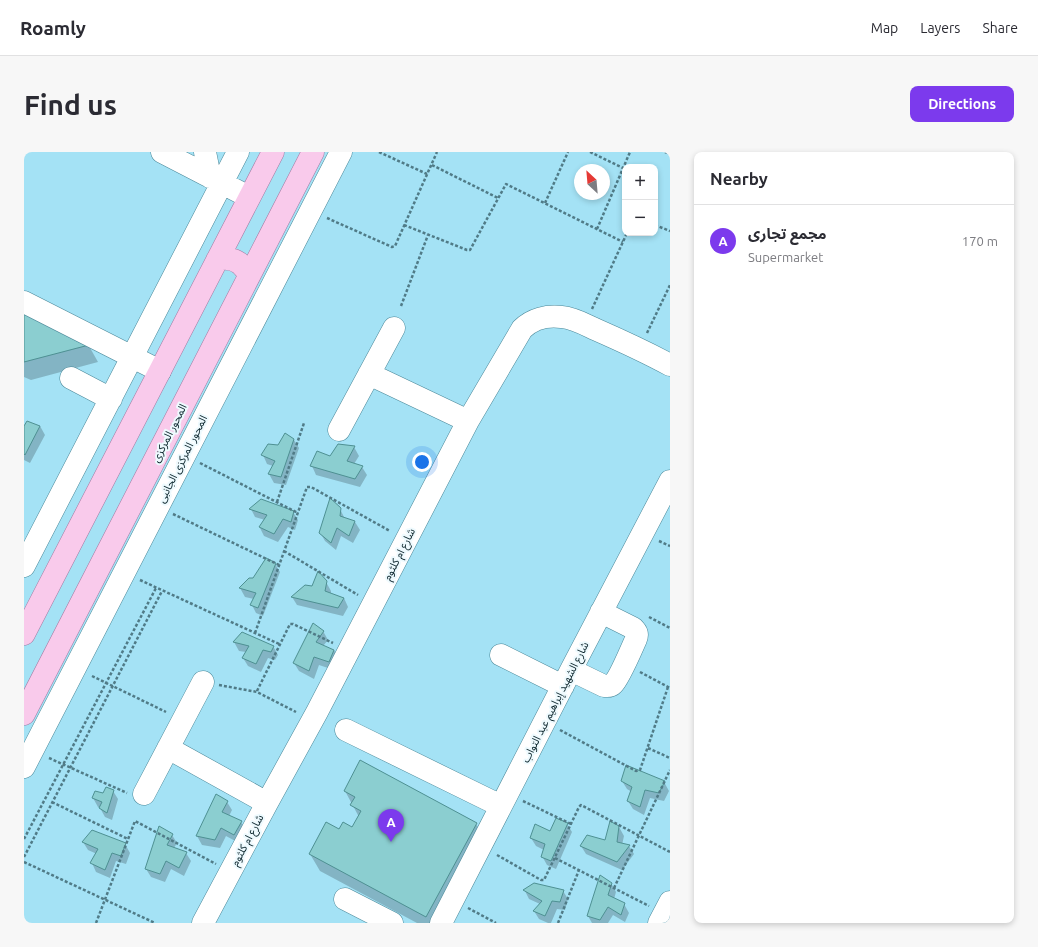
<!DOCTYPE html>
<meta charset="utf-8">
<style>
body{margin:0;font-family:Ubuntu,"Noto Sans Arabic",sans-serif;background:#f7f7f7;color:#2b2b33}
.controls{position:absolute;right:12px;top:12px;display:grid;overflow:hidden;border-radius:8px;box-shadow:0 2px 6px #0003}
.controls button{width:36px;height:36px;display:grid;place-items:center;padding:0;border:0;border-bottom:1px solid #e1e1e2;background:#fff;color:#2b2b33;font:20px sans-serif}
.compass{position:absolute;left:550px;top:12px;width:36px;height:36px;border-radius:50%;background:#fff;box-shadow:0 2px 6px #0003;rotate:334deg}
.you{position:absolute;left:398px;top:310px;width:14px;height:14px;margin:-10px;border:3px solid #fff;border-radius:50%;background:#1a73e8;box-shadow:0 0 0 6px #1a73e833}
.badge{display:grid;place-items:center;width:26px;height:26px;border-radius:50%;background:#7c3aed;color:#fff;font-size:13px;font-weight:700}
.pin{position:absolute;translate:-50% -33px;filter:drop-shadow(0 1px 2px #0008)}
.pin::after{content:'';position:absolute;top:21px;width:14px;height:12px;background:inherit;clip-path:polygon(0 0,100% 0,50% 100%)}
.list{margin:0;padding:0;list-style:none}
h2{display:flex;justify-content:space-between;align-items:center;height:52px;margin:0;padding:0 16px;font-size:17px}
h2 small{font-size:13px;font-weight:400;color:#7c7c81}
.list li{display:grid;grid-template-columns:26px 1fr auto;gap:12px;align-items:center;box-sizing:border-box;height:72px;padding:0 16px;border-top:1px solid #e1e1e2}
.list b{display:block;font-size:15px;white-space:nowrap}
.list p{margin:0;font-size:13px;white-space:nowrap;color:#7c7c81}
.list em{font-size:13px;font-style:normal;color:#7c7c81}
.map{position:relative;flex:none;width:646px;height:771px;overflow:hidden;border-radius:8px}
header{display:flex;align-items:center;gap:24px;box-sizing:border-box;height:56px;padding:0 20px;background:#fff;border-bottom:1px solid #e1e1e2}
header strong{font-size:19px}
nav{display:flex;gap:22px;margin-inline-start:auto;font-size:14px}
.intro{display:flex;align-items:center;justify-content:space-between;box-sizing:border-box;height:96px;padding:0 24px}
h1{margin:0;font-size:28px}
.button{padding:10px 18px;border-radius:8px;background:#7c3aed;color:#fff;font-size:14px;font-weight:700}
main{display:flex;gap:24px;padding:0 24px}
aside{flex:1;background:#fff;border-radius:8px;box-shadow:0 2px 6px #0003}
.map>svg:first-child{display:block}
.shadow{fill:#0003}
.building{fill:#8bced0;stroke:#4e9092}
.lines{fill:none;stroke-linecap:round;stroke-linejoin:round}
.minor-casing{stroke:#4b8899;stroke-width:23}
.major-casing{stroke:#a379a0;stroke-width:23}
.path{stroke:#507b87;stroke-width:2.5;stroke-dasharray:3 2;stroke-linecap:butt}
.minor{stroke:#fff;stroke-width:22}
.major{stroke:#f9caeb;stroke-width:22}
.labels{text-anchor:middle;dominant-baseline:central;stroke-width:4;stroke-linejoin:round;paint-order:stroke}
.street-label{font-size:11px;fill:#0b252c;stroke:#eefafe}
</style>
<header>
<strong>Roamly</strong>
<nav><a>Map</a><a>Layers</a><a>Share</a></nav>
</header>
<div class="intro"><h1>Find us</h1><a class="button">Directions</a></div>
<main>
<div class="map">
<svg width="646" height="771" viewBox="0 0 646 771">
<rect width="100%" height="100%" fill="#a4e2f5"/>
<path class="shadow" d="M0,161L65,194L74,210L7,228L0,225Z
M16,274L21,283L6,311L0,308V277Z
M270,288L275,296L262,333L250,331L245,322L249,314L243,312L239,303Z
M330,295L335,304L330,312L338,315L343,323L336,335L292,323L288,314Z
M227,357L269,360L274,368L271,378L264,375L254,390L240,384L236,376L241,368L231,365Z
M316,357L321,367L331,370L336,378L329,391L317,384L312,398L301,389L296,380Z
M251,412L256,420L239,464L232,461L228,453L230,447L221,445L216,436L225,427H230Z
M302,430L307,439V442L320,446L324,455L319,464L273,453L268,445L282,434L288,435Z
M299,479L304,488L299,494L310,498L315,507L310,518L295,513L290,527L275,519L270,511Z
M219,481L249,494L254,503L251,508L244,506L237,520L224,514L219,506L222,500L215,499L210,490Z
M598,629L640,630L645,639L640,649L626,646L620,663L609,657L604,649L608,640L603,637Z
M89,639L94,647L88,668L81,665L76,656L74,655L69,646L72,640L79,642Z
M321,639L452,672L462,688L417,771H393L296,719L286,702L316,678L329,676L335,665Z
M193,643L203,650L208,658L205,664L217,670L222,678L215,691L202,684L196,696L178,693L173,684Z
M543,672L548,680L532,717L523,713L518,704L520,698L512,694L507,686L526,681Z
M595,675L600,684L598,693L605,694L610,702L598,718L562,702L557,694L581,689Z
M148,683L153,691L150,696L162,701L167,709L160,724L147,717L141,730L127,725L122,717Z
M59,690L101,692L106,701L102,712L92,709L86,726L72,720L68,711L73,702L64,698Z
M587,731L592,740L590,747L600,752L605,761L601,770L589,763L584,771H568L564,764Z
M501,739H539L544,747L541,758L533,757L527,771H524L515,767L510,759L516,752L505,747Z"/>
<path class="building" d="M0,160L65,193L0,210Z
M3,269L16,274L1,303L0,302V274Z
M261,281L270,287L257,325L244,322L251,309L237,303L244,292L254,293Z
M314,292L331,294L323,309L339,314L331,327L286,314L293,299L306,304Z
M306,346L317,356L316,364L331,369L325,384L313,376L307,391L295,381Z
M237,347L270,359L267,370L259,367L250,382L235,375L243,363L225,357Z
M242,406L252,411L234,456L226,453L232,441L215,436L225,426H229Z
M294,419L303,429L301,439L320,446L314,456L267,445L281,433L288,434Z
M289,471L300,479L292,490L310,498L305,510L290,505L285,519L269,511Z
M218,480L250,494L247,500L239,498L232,512L218,506L225,494L209,490Z
M336,608L453,671L402,765L285,702L302,670L315,677L319,670L328,675L337,659L326,653L331,645L320,639Z
M602,613L641,629L635,641L621,638L616,655L603,649L608,635L597,629Z
M82,635L90,638L83,661L75,656L78,650L68,646L71,639L79,641Z
M192,642L204,649L198,660L218,669L210,683L197,676L191,688L172,684Z
M532,666L544,671L527,709L517,705L521,692L506,686L511,672L526,679Z
M586,669L595,674L593,690L606,693L593,710L556,694L563,683L581,688Z
M135,674L149,682L143,693L163,700L155,716L142,709L136,722L121,717Z
M68,678L102,691L97,704L88,701L81,718L66,711L74,697L58,690Z
M576,723L588,731L584,743L601,751L597,763L584,755L576,768L563,764Z
M510,731L540,738L536,750L528,749L521,764L509,759L518,749L499,738Z"/>
<g class="lines">
<g class="minor-casing">
<path id="minor" d="M138,0L225,45
M181,0L186,25
M0,150L136,219
M345,222L444,269
M47,226L87,247
M315,278L370,176
M0,414L214,0
M477,503L539,534
M547,518L580,534C583,534 586,535 589,532C595,527 608,496 612,487C614,482 613,480 609,476L577,460
M322,578L477,654
M144,596L243,651
M0,615L317,0
M120,642L179,530
M321,747L368,771
M179,771L243,651L293,560L444,269L498,177C508,167 523,163 538,165C550,166 562,173 573,178C598,189 622,200 646,213
M417,771L547,518L646,329
M635,771L646,750"/>
</g>
<g class="major-casing">
<path id="major" d="M193,108C208,104 219,110 225,124
M0,482L249,0
M0,562L289,0"/>
</g>
<path class="path" d="M355,0L403,22
M566,0L599,16
M641,0L646,2
M408,13L474,46
M521,51L544,0
M303,66L368,95L371,94L413,0
M380,73L443,98H446L482,32L599,90
M631,73L646,79
M573,77L606,0
M377,154L404,83
M568,157L603,81
M623,181L646,133
M176,311L274,361
M253,350L280,271
M149,362L255,413
M635,389L646,394
M260,399L334,443
M116,428L255,492
M625,465L646,476
M231,481L283,335H287L366,379
M616,520L646,536
M68,524L142,560
M195,533L233,540L272,560
M233,539L266,472H269L309,491
M536,578L612,619L616,618L644,535
M624,596L646,606
M25,606L103,641
M499,649L547,672
M28,650L104,687
M0,687L132,436
M473,703L517,728H520L555,655L557,653L646,700
M0,705L138,439
M531,706L625,754
M0,710L131,771
M590,736L646,618
M444,756L472,771
M72,771L111,669L192,712
M534,771L555,718"/>
<use href="#minor" class="minor"/>
<use href="#major" class="major"/>
</g>
<g class="labels">
<g class="street-label">
<text transform="translate(145 281) rotate(-63)">المحور المركزى</text>
<text transform="translate(158 307) rotate(-63)">المحور المركزى الجانبى</text>
<text transform="translate(375 402) rotate(-63)">شارع ام كلثوم</text>
<text transform="translate(531 550) rotate(-63)">شارع الشهيد إبراهيم عبد التواب</text>
<text transform="translate(223 688) rotate(-62)">شارع ام كلثوم</text>
</g>
</g>
</svg>
<div class="controls">
<button>+</button>
<button>−</button>
</div>
<svg class="compass" viewBox="-18 -18 36 36"><path d="M0-13l5 13h-10z" fill="#e53935"/><path d="M0 13l5-13h-10z" fill="#7c7c81"/></svg>
<div class="you"></div>
<div class="pin badge" style="left:367px;top:690px">A</div>
</div>
<aside>
<h2>Nearby<small></small></h2>
<ul class="list">
<li><span class="badge">A</span><div><b>مجمع تجارى</b><p>Supermarket</p></div><em>170 m</em></li>
</ul>
</aside>
</main>
